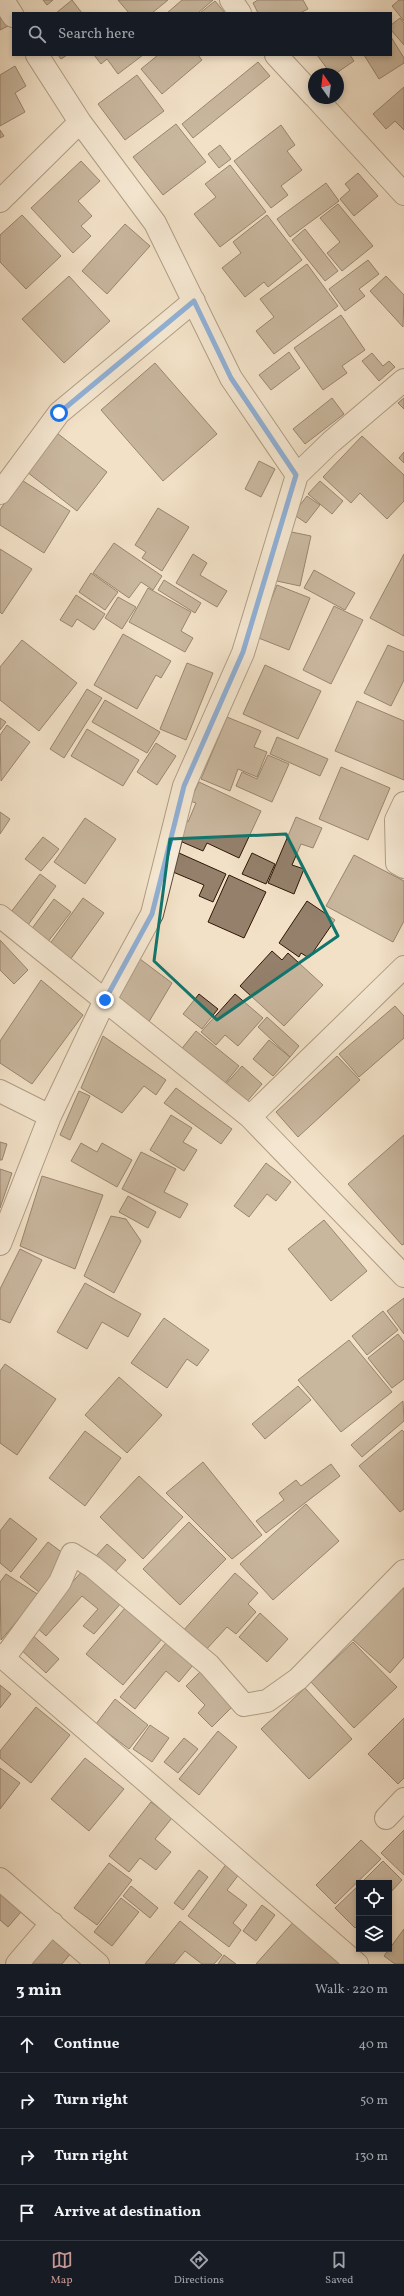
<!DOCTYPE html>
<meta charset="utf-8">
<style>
body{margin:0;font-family:Vollkorn,serif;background:#242831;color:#f1f3f6}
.controls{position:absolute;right:12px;bottom:12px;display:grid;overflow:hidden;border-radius:0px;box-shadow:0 2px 6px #0003}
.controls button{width:36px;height:36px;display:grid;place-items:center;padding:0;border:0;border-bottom:1px solid #363941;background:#171b24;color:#f1f3f6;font:20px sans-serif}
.compass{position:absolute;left:308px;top:68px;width:36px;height:36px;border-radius:50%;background:#171b24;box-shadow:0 2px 6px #0003;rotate:346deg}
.stop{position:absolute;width:12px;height:12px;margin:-9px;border:3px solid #1a73e8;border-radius:50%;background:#fff}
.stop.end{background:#1a73e8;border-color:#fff;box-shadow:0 1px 4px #0008}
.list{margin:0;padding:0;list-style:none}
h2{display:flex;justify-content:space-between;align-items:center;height:52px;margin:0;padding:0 16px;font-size:17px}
h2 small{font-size:13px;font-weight:400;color:#9ea1a6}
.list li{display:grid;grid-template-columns:26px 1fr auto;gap:12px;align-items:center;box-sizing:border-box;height:56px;padding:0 16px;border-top:1px solid #363941}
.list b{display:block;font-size:15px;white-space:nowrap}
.list em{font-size:13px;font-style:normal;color:#9ea1a6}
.icon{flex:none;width:22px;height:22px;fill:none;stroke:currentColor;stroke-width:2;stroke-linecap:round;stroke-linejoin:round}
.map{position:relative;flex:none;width:404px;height:1964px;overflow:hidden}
.search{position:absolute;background:#171b24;box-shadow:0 2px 6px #0003;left:12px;right:12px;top:12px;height:44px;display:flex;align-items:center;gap:10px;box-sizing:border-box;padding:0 14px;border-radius:0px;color:#9ea1a6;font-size:15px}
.sheet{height:276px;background:#171b24}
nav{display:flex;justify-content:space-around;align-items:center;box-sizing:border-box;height:56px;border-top:1px solid #363941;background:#171b24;font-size:11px;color:#9ea1a6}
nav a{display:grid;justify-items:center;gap:2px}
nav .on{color:#c59692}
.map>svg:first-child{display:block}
.building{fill:#94806b;stroke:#2e1707}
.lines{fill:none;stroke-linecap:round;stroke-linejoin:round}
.minor-casing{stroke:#5f4a37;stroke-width:24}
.minor{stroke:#f7ecdb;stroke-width:22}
.route{stroke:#1a73e8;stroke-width:5}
.marked{fill:none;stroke:#0f766e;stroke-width:3;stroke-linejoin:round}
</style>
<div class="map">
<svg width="404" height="1964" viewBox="0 0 404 1964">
<rect width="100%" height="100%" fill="#f2e1c7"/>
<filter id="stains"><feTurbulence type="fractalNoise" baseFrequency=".005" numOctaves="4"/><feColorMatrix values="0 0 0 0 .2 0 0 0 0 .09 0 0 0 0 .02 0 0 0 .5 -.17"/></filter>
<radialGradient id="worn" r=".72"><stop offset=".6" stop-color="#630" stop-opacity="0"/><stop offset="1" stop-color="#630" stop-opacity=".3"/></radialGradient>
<path class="building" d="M43,0H53L47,5Z
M72,0L82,13H56Z
M118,0H168L152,13H129Z
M182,0H213L198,13H167Z
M258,0H303L308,9L300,13H258L253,3Z
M399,0H404V21L392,6Z
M215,1L225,13H200Z
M0,11L8,26L0,30Z
M400,18L404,23V45L391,30V25Z
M391,37L404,58V63L379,79L364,55H391Z
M58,55H67L61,59Z
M94,55H143L118,74L107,59L101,64Z
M158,55H198L202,60L162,94L141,69Z
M317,55H350L354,61L335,74H331Z
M258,62L270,76L193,138L182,124Z
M15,66L26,86L15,93L25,112L0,126V75Z
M137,75L164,111L125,140L98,104Z
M404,87V130L395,121L386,129L373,114Z
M176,124L206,162L163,195L133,157Z
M281,125L295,145L287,151L302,170L281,186L288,195L271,208L234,161Z
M0,130L4,136L0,138Z
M220,145L231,159L219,168L208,154Z
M81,161L100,181L78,201L92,216L81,226L91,236L73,253L31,208Z
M230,165L266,212L220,247L194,214L216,197L205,184Z
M358,173L378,196L354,216L340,199L350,190L345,184Z
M326,183L339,201L290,237L277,219Z
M338,204L373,246L342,271L327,253L340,242L320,218Z
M22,215L61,256L26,289L0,262V235Z
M267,215L302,260L268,287L264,282L245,297L222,268L241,253L233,242Z
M125,224L150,246L107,294L82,271Z
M305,229L338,271L325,281L292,240Z
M368,260L379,274L359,289L365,296L345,311L329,289Z
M307,264L338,306L274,354L256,331L274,317L260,299Z
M69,276L110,321L64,363L22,319Z
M386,276L404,295L403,327L370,291Z
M341,315L365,350L342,366L347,373L323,390L294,348Z
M289,352L300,368L271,390L259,375Z
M372,353L383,366L389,361L395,367L379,381L362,361Z
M155,363L217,434L163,481L101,410Z
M332,398L344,414L305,444L293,429Z
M404,398V409L398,403Z
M57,433L107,472L77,511L27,472Z
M362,436L404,475V501L387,519L360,493L351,503L323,477Z
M404,452V463L399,458Z
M259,461L275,469L261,497L245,489Z
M20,479L70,511L44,553L0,525V510Z
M320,481L343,501L332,514L308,494Z
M307,496L320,505L306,523L293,514Z
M158,508L189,527L162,571L142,558L146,552L135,545Z
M282,530L311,536L300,586L272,580Z
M114,543L162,576L153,590L141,582L129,598L93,573Z
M0,549L32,569L2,614L0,612Z
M193,554L207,563L200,575L227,591L217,607L176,583Z
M404,554V636L370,618Z
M314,570L355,593L345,610L304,588Z
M91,573L118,592L105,610L79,592Z
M164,580L201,603L195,613L158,590Z
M277,585L310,598L289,650L256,637Z
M148,588L191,612L181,631L193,638L185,652L129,622Z
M76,595L105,614L94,630L77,619L72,627L60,620Z
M118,597L136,607L122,629L105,618Z
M334,606L363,620L331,684L303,670Z
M123,634L171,661L161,678L156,675L137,709L94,685Z
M22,640L77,683L39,731L0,700V667Z
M388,645L404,652V680L391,706L364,693Z
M187,663L213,673L186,740L160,729Z
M265,665L321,691L298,739L243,714Z
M87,689L102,698L64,758L50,749Z
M105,700L160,732L147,753L92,722Z
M357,701L404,721V780L335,751Z
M227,717L261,731L254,747L267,752L257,777L238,769L230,791L201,779Z
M0,718L6,722L0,730Z
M7,725L30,742L1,781L0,735Z
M87,729L139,760L123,786L71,756Z
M277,737L328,759L320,776L270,754Z
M156,743L176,756L157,785L137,772Z
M268,755L289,764L272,802L236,786L242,772L257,779Z
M341,767L390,788L368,840L319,819Z
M199,782L261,811L239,858L207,843L203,851L173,838L181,819L188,822L196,803L190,801Z
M0,812L10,819L0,834Z
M296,817L322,828L313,848L301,844L292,865L304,869L294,894L268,883Z
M85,818L116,839L85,884L54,862Z
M43,837L59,849L41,871L25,859Z
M179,853L226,874L213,902L199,896L204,885L173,872Z
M252,853L275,864L266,884L242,874Z
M354,855L404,881V921L393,942L326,906Z
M40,874L56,886L28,925L11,912Z
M229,875L266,892L244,938L208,922Z
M83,898L104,913L70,960L49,945Z
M54,899L71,912L47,943L30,931Z
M307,901L335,920L309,958L301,953L299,957L279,943Z
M0,940L28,970L14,984L0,970Z
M272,951L282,960L288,953L323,985L284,1026L240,986Z
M136,956L172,983L147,1025L113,996Z
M41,980L83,1015L32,1084L0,1063V1041Z
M199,994L218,1009L202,1029L183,1014Z
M235,994L263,1018L238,1046L225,1035L216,1045L201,1032Z
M395,1006L404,1016V1038L359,1077L339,1054Z
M267,1017L299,1046L290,1057L258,1027Z
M196,1031L239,1066L222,1087L179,1052Z
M103,1036L166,1080L156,1095L144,1086L122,1113L81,1088Z
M269,1040L290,1057L273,1076L253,1059Z
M337,1056L360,1080L298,1137L276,1112Z
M242,1066L262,1084L245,1104L224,1086Z
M176,1088L232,1129L221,1144L164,1103Z
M79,1091L90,1096L70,1140L60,1135Z
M171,1115L192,1128L183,1142L197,1150L184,1171L150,1150Z
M404,1135V1244L402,1245L348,1184Z
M0,1142L7,1144L2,1160H0Z
M81,1143L97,1152L102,1143L132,1160L117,1187L71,1161Z
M141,1152L176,1169L164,1192L188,1204L180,1218L122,1189Z
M266,1163L291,1182L276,1201L267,1194L249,1217L234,1206Z
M0,1169L12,1173L0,1208Z
M42,1176L103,1195L75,1269L20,1246Z
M128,1196L156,1212L148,1228L119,1212Z
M111,1216L126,1219L141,1241L114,1293L84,1276Z
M324,1220L367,1271L331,1301L288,1249Z
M20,1249L42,1260L10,1323L0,1319V1289Z
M85,1283L141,1314L128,1337L102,1322L87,1349L57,1332Z
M404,1298V1334L387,1311Z
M383,1311L398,1330L367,1355L352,1336Z
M164,1318L209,1350L197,1366L187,1359L167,1388L131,1363Z
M398,1334L404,1342V1379L392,1388L368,1358Z
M349,1340L392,1392L341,1432L298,1380Z
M5,1364L56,1399L17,1455L0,1443V1371Z
M119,1377L162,1415L127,1453L85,1415Z
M298,1386L311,1400L265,1439L252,1424Z
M403,1401L404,1421L362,1457L351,1445Z
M402,1430L404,1432V1509L400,1512L359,1466Z
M85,1431L121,1458L85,1506L49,1478Z
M203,1462L262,1535L232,1559L166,1493Z
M331,1464L340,1476L266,1533L256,1521L284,1500L279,1493L296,1480L301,1486Z
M139,1476L183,1517L143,1559L100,1517Z
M306,1504L339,1541L273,1600L240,1564Z
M10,1518L37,1539L11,1572L0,1563V1531Z
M189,1522L226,1559L180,1605L143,1569Z
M48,1542L67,1556L39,1592L20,1577Z
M107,1544L126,1560L115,1572L96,1556Z
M84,1569L122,1602L94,1634L83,1626L98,1609L82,1596L46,1636L34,1625Z
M235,1573L258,1593L248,1604L256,1612L236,1634L227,1627L204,1652L182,1632Z
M6,1574L39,1595L1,1640L0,1582Z
M399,1583L404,1588V1657L390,1673L352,1639Z
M125,1608L162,1639L123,1685L86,1654Z
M260,1613L288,1639L267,1662L239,1637Z
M29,1632L59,1659L46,1673L17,1646Z
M353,1642L397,1687L354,1728L311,1682Z
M166,1643L193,1665L179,1682L166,1671L135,1709L120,1697Z
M201,1671L235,1704L212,1727L198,1713L205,1705L186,1686Z
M0,1685L11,1694L0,1708Z
M305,1688L352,1739L309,1779L261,1729Z
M115,1699L148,1725L129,1749L96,1724Z
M36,1707L70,1735L31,1783L0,1758V1751Z
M404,1718V1778L398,1784L368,1754Z
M150,1725L169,1738L152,1762L133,1749Z
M218,1731L237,1747L199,1795L179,1779Z
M184,1738L198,1749L178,1773L164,1762Z
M85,1758L124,1789L89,1831L51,1799Z
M0,1768L20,1783L0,1809Z
M151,1802L172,1818L155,1839L171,1852L156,1870L140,1858L129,1872L109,1856Z
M404,1830V1875L381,1853Z
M361,1840L381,1859L335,1904L316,1885Z
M383,1861L402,1880L389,1894V1883H361Z
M109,1863L132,1880L97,1925L74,1908Z
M227,1863L240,1873L227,1890L247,1905L233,1923L241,1930L229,1947L188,1916Z
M199,1870L208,1877L183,1910L174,1903Z
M359,1885V1924L355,1928L335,1908Z
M131,1886L158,1908L150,1918L123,1896Z
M0,1893L21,1912L8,1927L0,1920Z
M121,1898L139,1912L112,1946L94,1932Z
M262,1905L275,1915L256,1941L243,1931Z
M296,1919L342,1964H256Z
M180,1921L222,1955L214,1964H202L185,1951L174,1964H145Z
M404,1929V1964H395L384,1956Z
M52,1936L71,1953L62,1964H27Z
M224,1955L236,1964H218Z"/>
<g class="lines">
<g class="minor-casing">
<path id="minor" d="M3,0L13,16
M231,0L240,13
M37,55L80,122L155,223L231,378L297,475
M276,55L314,96
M316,98L404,194
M0,201L80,122
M0,493L59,413L194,301
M404,803L396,820L397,863L404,867
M0,916L250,1117L404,1276
M0,1091L50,1116
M250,1117L404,967
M0,1244L50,1116L105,1000L152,914L184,786L243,653L297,475L331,442L404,380
M0,1655L357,1964
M4,1658L60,1582L72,1554L93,1567L209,1665L244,1705L267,1701L298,1679L404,1571
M386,1818L404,1799
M0,1879L98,1964
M17,1964L52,1923"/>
</g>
<use href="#minor" class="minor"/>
</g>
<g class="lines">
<path class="route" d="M59,413L194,301L231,378L296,475L243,652L184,786L152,914L105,1000"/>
</g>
<path d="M0 0H404V1964H0ZM286,834L338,936L217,1020L154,961L170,839Z" fill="#f2e1c7" fill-opacity=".55" fill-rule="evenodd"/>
<path class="marked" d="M286,834L338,936L217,1020L154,961L170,839Z"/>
<rect width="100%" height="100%" filter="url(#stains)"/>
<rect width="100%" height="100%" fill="url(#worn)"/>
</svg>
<div class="controls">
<button><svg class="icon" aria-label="locate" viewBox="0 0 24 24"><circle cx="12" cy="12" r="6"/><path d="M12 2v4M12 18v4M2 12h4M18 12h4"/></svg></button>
<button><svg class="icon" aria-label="layers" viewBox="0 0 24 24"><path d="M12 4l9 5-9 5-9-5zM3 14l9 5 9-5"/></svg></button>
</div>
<svg class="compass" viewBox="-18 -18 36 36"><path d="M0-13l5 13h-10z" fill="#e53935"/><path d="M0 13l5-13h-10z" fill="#9ea1a6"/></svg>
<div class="stop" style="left:59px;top:413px"></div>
<div class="stop end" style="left:105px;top:1000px"></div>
<div class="search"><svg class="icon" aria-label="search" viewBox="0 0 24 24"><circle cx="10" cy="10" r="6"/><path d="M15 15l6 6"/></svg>Search here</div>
</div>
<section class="sheet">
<h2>3 min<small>Walk · 220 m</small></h2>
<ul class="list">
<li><svg class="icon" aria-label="ahead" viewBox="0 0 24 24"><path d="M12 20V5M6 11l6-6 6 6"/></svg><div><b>Continue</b></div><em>40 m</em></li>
<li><svg class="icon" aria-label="right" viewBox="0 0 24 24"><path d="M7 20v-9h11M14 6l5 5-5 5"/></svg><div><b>Turn right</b></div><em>50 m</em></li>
<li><svg class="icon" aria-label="right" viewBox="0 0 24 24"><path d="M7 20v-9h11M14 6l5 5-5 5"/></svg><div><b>Turn right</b></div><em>130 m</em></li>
<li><svg class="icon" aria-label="arrive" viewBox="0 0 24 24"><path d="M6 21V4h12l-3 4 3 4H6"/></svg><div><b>Arrive at destination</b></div></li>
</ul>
</section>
<nav>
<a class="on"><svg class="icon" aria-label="map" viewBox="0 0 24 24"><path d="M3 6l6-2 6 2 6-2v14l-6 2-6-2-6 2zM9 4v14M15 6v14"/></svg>Map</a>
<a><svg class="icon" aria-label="directions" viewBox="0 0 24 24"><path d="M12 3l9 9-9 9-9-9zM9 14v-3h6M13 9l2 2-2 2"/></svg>Directions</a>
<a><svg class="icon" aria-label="saved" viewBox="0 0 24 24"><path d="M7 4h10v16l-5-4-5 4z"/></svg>Saved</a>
</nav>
